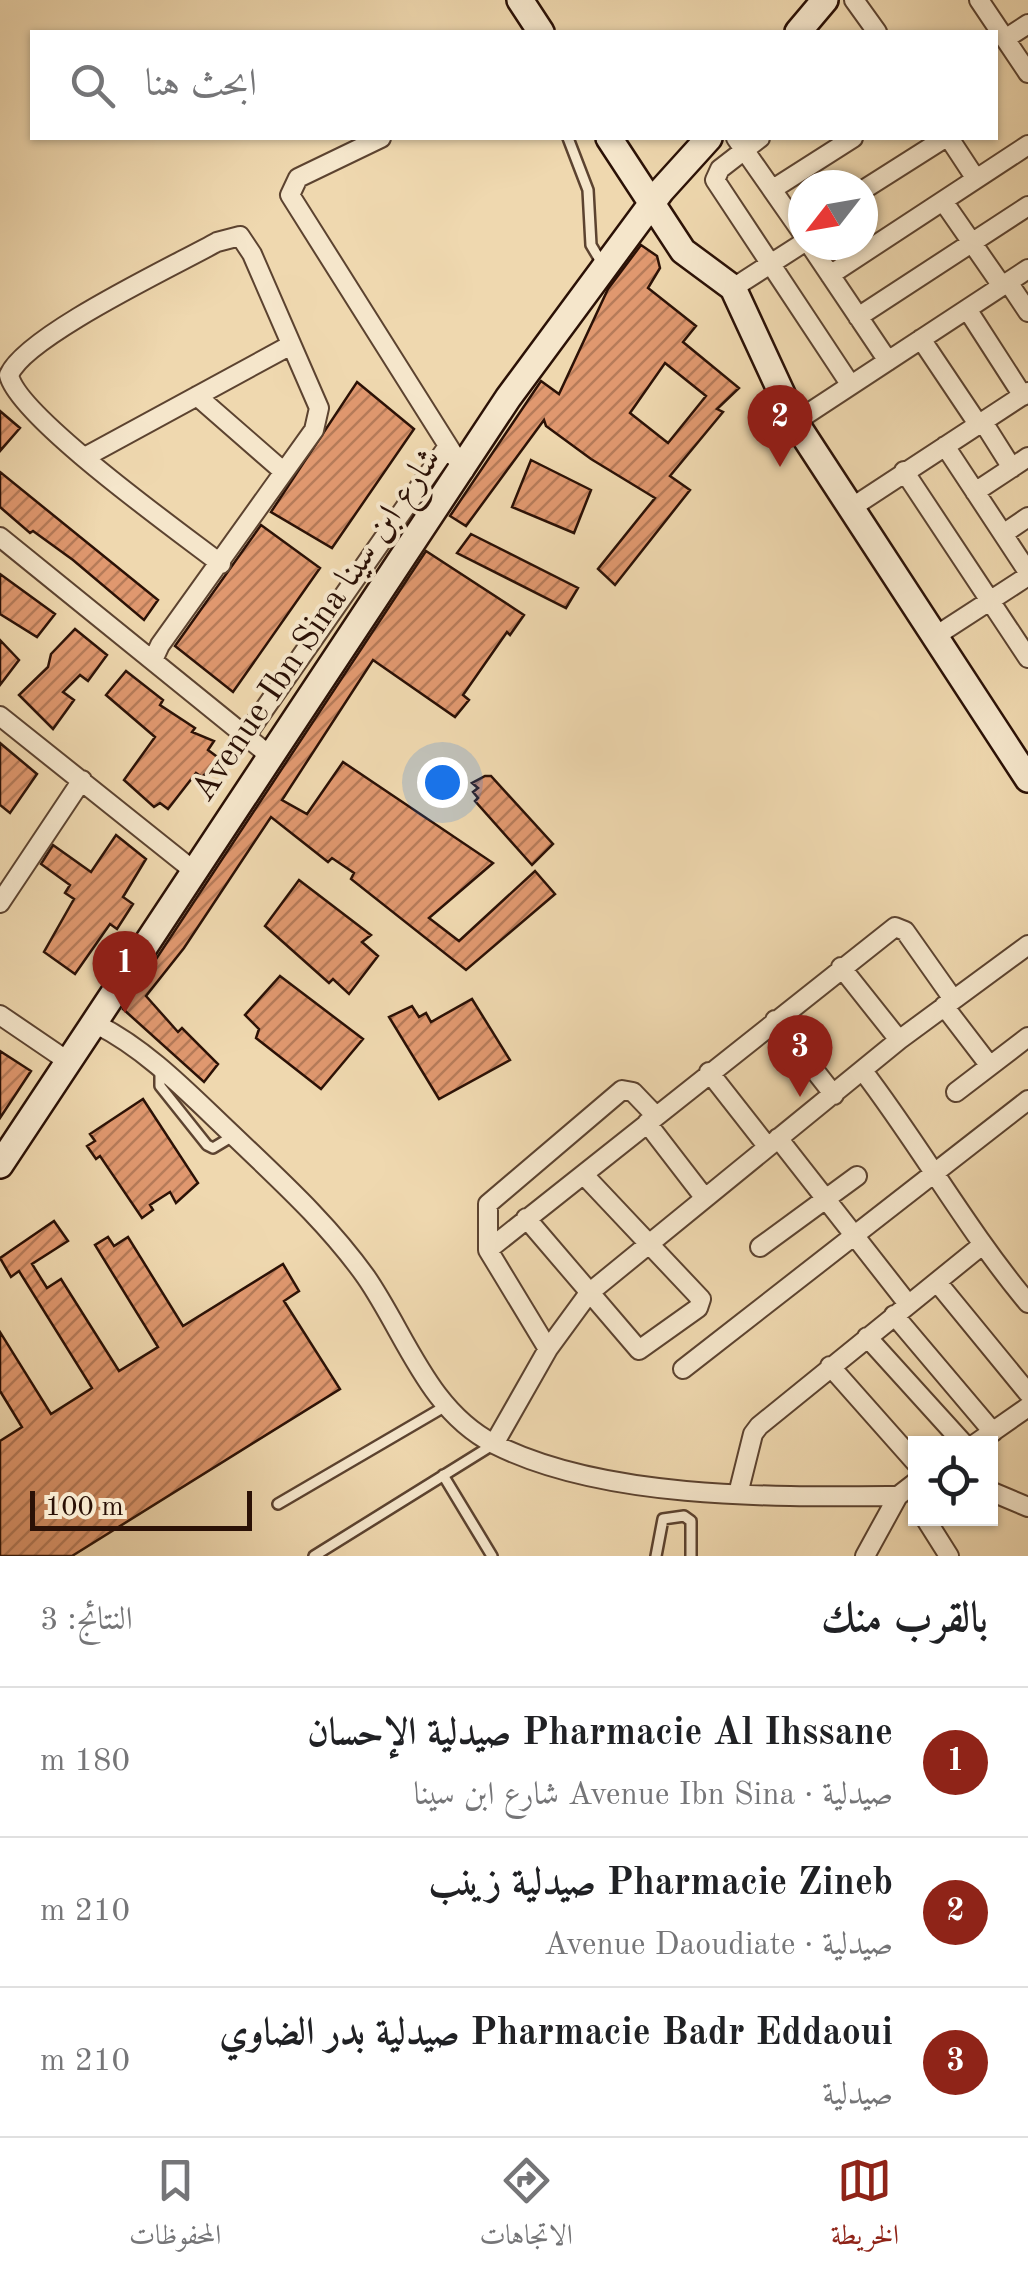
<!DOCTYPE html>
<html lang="ar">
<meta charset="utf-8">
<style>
body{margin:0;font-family:"Old Standard TT",Amiri,serif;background:#f6f6f6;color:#202124;direction:rtl}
.controls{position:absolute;right:30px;bottom:30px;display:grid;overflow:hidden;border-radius:0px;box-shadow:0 2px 8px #0004}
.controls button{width:90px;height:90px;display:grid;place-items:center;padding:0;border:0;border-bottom:2px solid #e0e0e0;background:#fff;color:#202124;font:50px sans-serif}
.compass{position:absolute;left:788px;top:170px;width:90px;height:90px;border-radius:50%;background:#fff;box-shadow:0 2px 8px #0004;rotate:239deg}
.scale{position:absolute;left:30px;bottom:25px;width:222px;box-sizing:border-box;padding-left:10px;border:5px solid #2b1106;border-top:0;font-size:28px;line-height:35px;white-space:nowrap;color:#2b1106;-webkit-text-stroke:8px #f5e6cb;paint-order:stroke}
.you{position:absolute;left:442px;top:782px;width:35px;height:35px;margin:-25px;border:8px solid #fff;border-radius:50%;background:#1a73e8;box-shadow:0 0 0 15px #1a73e833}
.badge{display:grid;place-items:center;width:65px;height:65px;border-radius:50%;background:#8f2418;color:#fff;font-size:32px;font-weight:700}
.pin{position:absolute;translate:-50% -82px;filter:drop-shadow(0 2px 5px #0008)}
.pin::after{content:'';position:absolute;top:52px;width:35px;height:30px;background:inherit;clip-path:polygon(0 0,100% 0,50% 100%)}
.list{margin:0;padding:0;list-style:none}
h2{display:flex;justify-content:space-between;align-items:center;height:130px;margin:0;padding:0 40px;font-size:42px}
h2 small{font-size:32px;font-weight:400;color:#757577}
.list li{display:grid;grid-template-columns:65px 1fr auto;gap:30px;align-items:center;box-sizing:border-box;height:150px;padding:0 40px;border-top:2px solid #e0e0e0}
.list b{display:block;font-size:38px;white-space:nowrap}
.list p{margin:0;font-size:32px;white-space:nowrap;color:#757577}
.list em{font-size:32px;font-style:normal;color:#757577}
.icon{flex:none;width:55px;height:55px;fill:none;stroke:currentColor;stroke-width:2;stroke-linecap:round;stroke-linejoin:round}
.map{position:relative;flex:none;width:1028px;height:1556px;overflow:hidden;direction:ltr}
.search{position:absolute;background:#fff;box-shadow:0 2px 8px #0004;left:30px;right:30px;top:30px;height:110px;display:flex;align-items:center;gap:25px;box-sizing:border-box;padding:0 35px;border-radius:0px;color:#757577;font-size:38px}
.sheet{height:580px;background:#fff}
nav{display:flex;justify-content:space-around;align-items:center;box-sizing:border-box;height:140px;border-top:2px solid #e0e0e0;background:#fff;font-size:28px;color:#757577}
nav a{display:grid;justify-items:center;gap:5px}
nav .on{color:#8f2418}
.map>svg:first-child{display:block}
.building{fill:url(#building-hatch);stroke:#2b1106;stroke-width:2.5;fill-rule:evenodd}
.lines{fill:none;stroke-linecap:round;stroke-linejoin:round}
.lane-casing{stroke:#5c4330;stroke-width:14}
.street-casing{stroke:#5c4330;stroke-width:22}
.secondary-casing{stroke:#2b1106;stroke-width:30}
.lane{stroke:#f5e6cb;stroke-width:9}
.street{stroke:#f5e6cb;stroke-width:18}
.secondary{stroke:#f5e6cb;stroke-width:25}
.labels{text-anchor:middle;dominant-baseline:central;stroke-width:8;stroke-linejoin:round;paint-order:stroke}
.street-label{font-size:35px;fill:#2b1106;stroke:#f5e6cb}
</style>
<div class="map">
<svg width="1028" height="1556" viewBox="0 0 1028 1556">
<defs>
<pattern id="building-hatch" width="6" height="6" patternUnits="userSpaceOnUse" patternTransform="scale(2.5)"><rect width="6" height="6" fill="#e0986f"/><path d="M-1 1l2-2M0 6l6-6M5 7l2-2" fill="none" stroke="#b67b59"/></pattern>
</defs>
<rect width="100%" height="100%" fill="#efd8af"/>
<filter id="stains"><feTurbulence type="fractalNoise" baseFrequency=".002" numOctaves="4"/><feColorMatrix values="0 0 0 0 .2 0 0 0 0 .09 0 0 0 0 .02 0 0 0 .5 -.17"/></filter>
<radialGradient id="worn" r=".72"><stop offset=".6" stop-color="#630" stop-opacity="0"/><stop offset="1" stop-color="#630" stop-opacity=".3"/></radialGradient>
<path class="building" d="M641,245L657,256L660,268L648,288L696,326L683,342L739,388L717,409L723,412L670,476L690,490L615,585L598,569L655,498L591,459L546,426L544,420L466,526L450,516L541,381L559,394L608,289ZM665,363L706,396L668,443L630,413Z
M357,382L414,429L332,548L271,512Z
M0,411L20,428L0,451Z
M531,460L591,490L574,533L512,507Z
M0,472L158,600L144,620L73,560L33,531L30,533L0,507Z
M261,525L320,568L233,692L175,646Z
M471,534L578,588L566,608L457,553Z
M426,551L524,615L510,635L507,632L463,695L469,700L455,717L373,660L282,800L307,814L343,762L493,863L429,918L459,941L535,871L555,894L466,970L351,879L354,873L332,858L328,862L271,817L184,948L146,996L178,1032L182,1028L218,1064L204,1082L123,1009Z
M0,574L55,614L37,637L0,614Z
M75,629L107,655L88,681L80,675L63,692L74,700L53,729L19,695L48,667L51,654Z
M0,640L19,660L0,685Z
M126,671L163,700L160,705L195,728L192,732L214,741L208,750L220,759L202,777L196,773L168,809L160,803L154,807L124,780L155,737L106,695Z
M0,743L37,774L10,813L0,805Z
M485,776H491L553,844L532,865L475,801L478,798L473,792L478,788L472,783Z
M116,835L146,859L123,897L133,904L117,929L110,924L75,974L44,952L74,899L65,893L70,885L41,864L53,845L91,872Z
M299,880L371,935L362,942L378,956L349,994L333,979L329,983L265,926Z
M280,976L363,1039L321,1089L256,1038L259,1029L245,1015Z
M472,999L510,1060L439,1099L389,1017L412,1006L419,1017L426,1013L431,1022Z
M0,1051L31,1071L0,1118Z
M143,1099L198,1183L176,1203L170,1192L150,1205L153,1210L142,1218L100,1156L96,1159L87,1146L95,1141L90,1134Z
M54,1221L68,1241L32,1264L47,1288L61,1279L119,1371L158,1347L95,1245L108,1237L114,1246L128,1237L183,1326L283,1264L299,1291L284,1301L340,1389L72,1556H0V1441L22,1427L0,1391V1332L51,1414L92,1388L19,1271L11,1277L0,1258Z"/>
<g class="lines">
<g class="lane-casing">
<path id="lane" d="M568,138L588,190L591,245L603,265
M160,1068V1086L207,1145L213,1148L233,1136
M443,1475L492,1556
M278,1504L444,1407
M314,1556L494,1444
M656,1556L663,1519L684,1516L691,1521V1556"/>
</g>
<g class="street-casing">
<path id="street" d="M854,0L877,32
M979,0L1028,73
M1005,39L1028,24
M381,138L298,178L290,195L464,471
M736,138L803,234
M760,138L720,169L715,180L850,384
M949,138L976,179
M773,189L853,138
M863,190L945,138
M943,201L1002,286
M810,245L888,361
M830,275L1028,145
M1008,282L1028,312
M733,288L803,243
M967,309L1023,396
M858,317L1028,206
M921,339L978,424
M197,396L284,472
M795,422L1028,269
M983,422L1012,468
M945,446L1028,572
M85,457L289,346
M904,471L1028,658
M975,492L1028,457
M851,508L1028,392
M1003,534L1028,517
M0,537L269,755
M934,637L1028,576
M154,658L160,645L314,430L319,408L252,254L240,236L217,242C174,266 25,336 9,375C17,416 181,533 221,564
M0,716L194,871
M245,737L448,446
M0,903L82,780
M841,967L899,1040
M944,1006L990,1066
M0,1015L69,1062
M775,1020L834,1095
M96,1024C150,1051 193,1098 237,1139C283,1183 329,1225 366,1277C406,1335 428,1410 494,1444C605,1500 775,1497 898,1496
M863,1071C921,1147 967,1230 1028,1303
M709,1072L767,1146
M956,1092L1028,1037
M647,1123L704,1197
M778,1138L908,1304
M526,1218L639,1350L698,1308L701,1299L584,1175
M760,1247L857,1176
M488,1250L895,927L905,931L953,999
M937,1282L1028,1393
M894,1315L993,1432
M867,1337L964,1444
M548,1349L488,1250V1204L622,1090L633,1092L656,1116
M830,1366L916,1463
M683,1369L1028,1100
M494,1444L548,1349L589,1293L899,1040L1028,945
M975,1444L1028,1407
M990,1491L1028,1507
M738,1494L753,1434L759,1426L981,1246
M925,1518L949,1556
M865,1556L898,1496L916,1482"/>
</g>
<g class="secondary-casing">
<path id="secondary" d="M520,0L541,32
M798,32L825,0
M609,138L683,251L733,288L795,422L1028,779
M0,1165L508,398L661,191L709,138"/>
</g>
<use href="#lane" class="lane"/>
<use href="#street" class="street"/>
<use href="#secondary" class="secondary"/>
</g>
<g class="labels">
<g class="street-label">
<text transform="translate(317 625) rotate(-56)">Avenue Ibn Sina شارع ابن سينا</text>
</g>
</g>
<rect width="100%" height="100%" filter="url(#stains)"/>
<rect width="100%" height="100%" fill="url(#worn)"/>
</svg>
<div class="controls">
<button><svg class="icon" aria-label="locate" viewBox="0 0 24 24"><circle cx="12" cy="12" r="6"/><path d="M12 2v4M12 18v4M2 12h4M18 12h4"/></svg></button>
</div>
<svg class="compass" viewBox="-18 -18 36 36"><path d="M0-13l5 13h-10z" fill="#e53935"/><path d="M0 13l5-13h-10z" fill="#757577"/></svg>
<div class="scale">100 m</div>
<div class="you"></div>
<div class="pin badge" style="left:125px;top:1013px">1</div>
<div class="pin badge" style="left:780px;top:467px">2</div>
<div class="pin badge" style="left:800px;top:1097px">3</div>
<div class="search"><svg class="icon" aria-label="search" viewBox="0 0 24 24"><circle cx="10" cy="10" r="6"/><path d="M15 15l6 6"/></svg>ابحث هنا</div>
</div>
<section class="sheet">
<h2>بالقرب منك<small>النتائج: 3</small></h2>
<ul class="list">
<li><span class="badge">1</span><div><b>Pharmacie Al Ihssane صيدلية الإحسان</b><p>صيدلية · Avenue Ibn Sina شارع ابن سينا</p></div><em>180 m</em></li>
<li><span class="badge">2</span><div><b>Pharmacie Zineb صيدلية زينب</b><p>صيدلية · Avenue Daoudiate</p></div><em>210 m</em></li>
<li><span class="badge">3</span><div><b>Pharmacie Badr Eddaoui صيدلية بدر الضاوي</b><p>صيدلية</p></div><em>210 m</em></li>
</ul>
</section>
<nav>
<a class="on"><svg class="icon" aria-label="map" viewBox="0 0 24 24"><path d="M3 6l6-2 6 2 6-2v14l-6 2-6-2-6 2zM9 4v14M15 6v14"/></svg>الخريطة</a>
<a><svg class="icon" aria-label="directions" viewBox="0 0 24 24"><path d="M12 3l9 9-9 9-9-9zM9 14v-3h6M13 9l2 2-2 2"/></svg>الاتجاهات</a>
<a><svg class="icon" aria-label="saved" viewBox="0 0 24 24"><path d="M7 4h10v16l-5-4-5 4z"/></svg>المحفوظات</a>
</nav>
